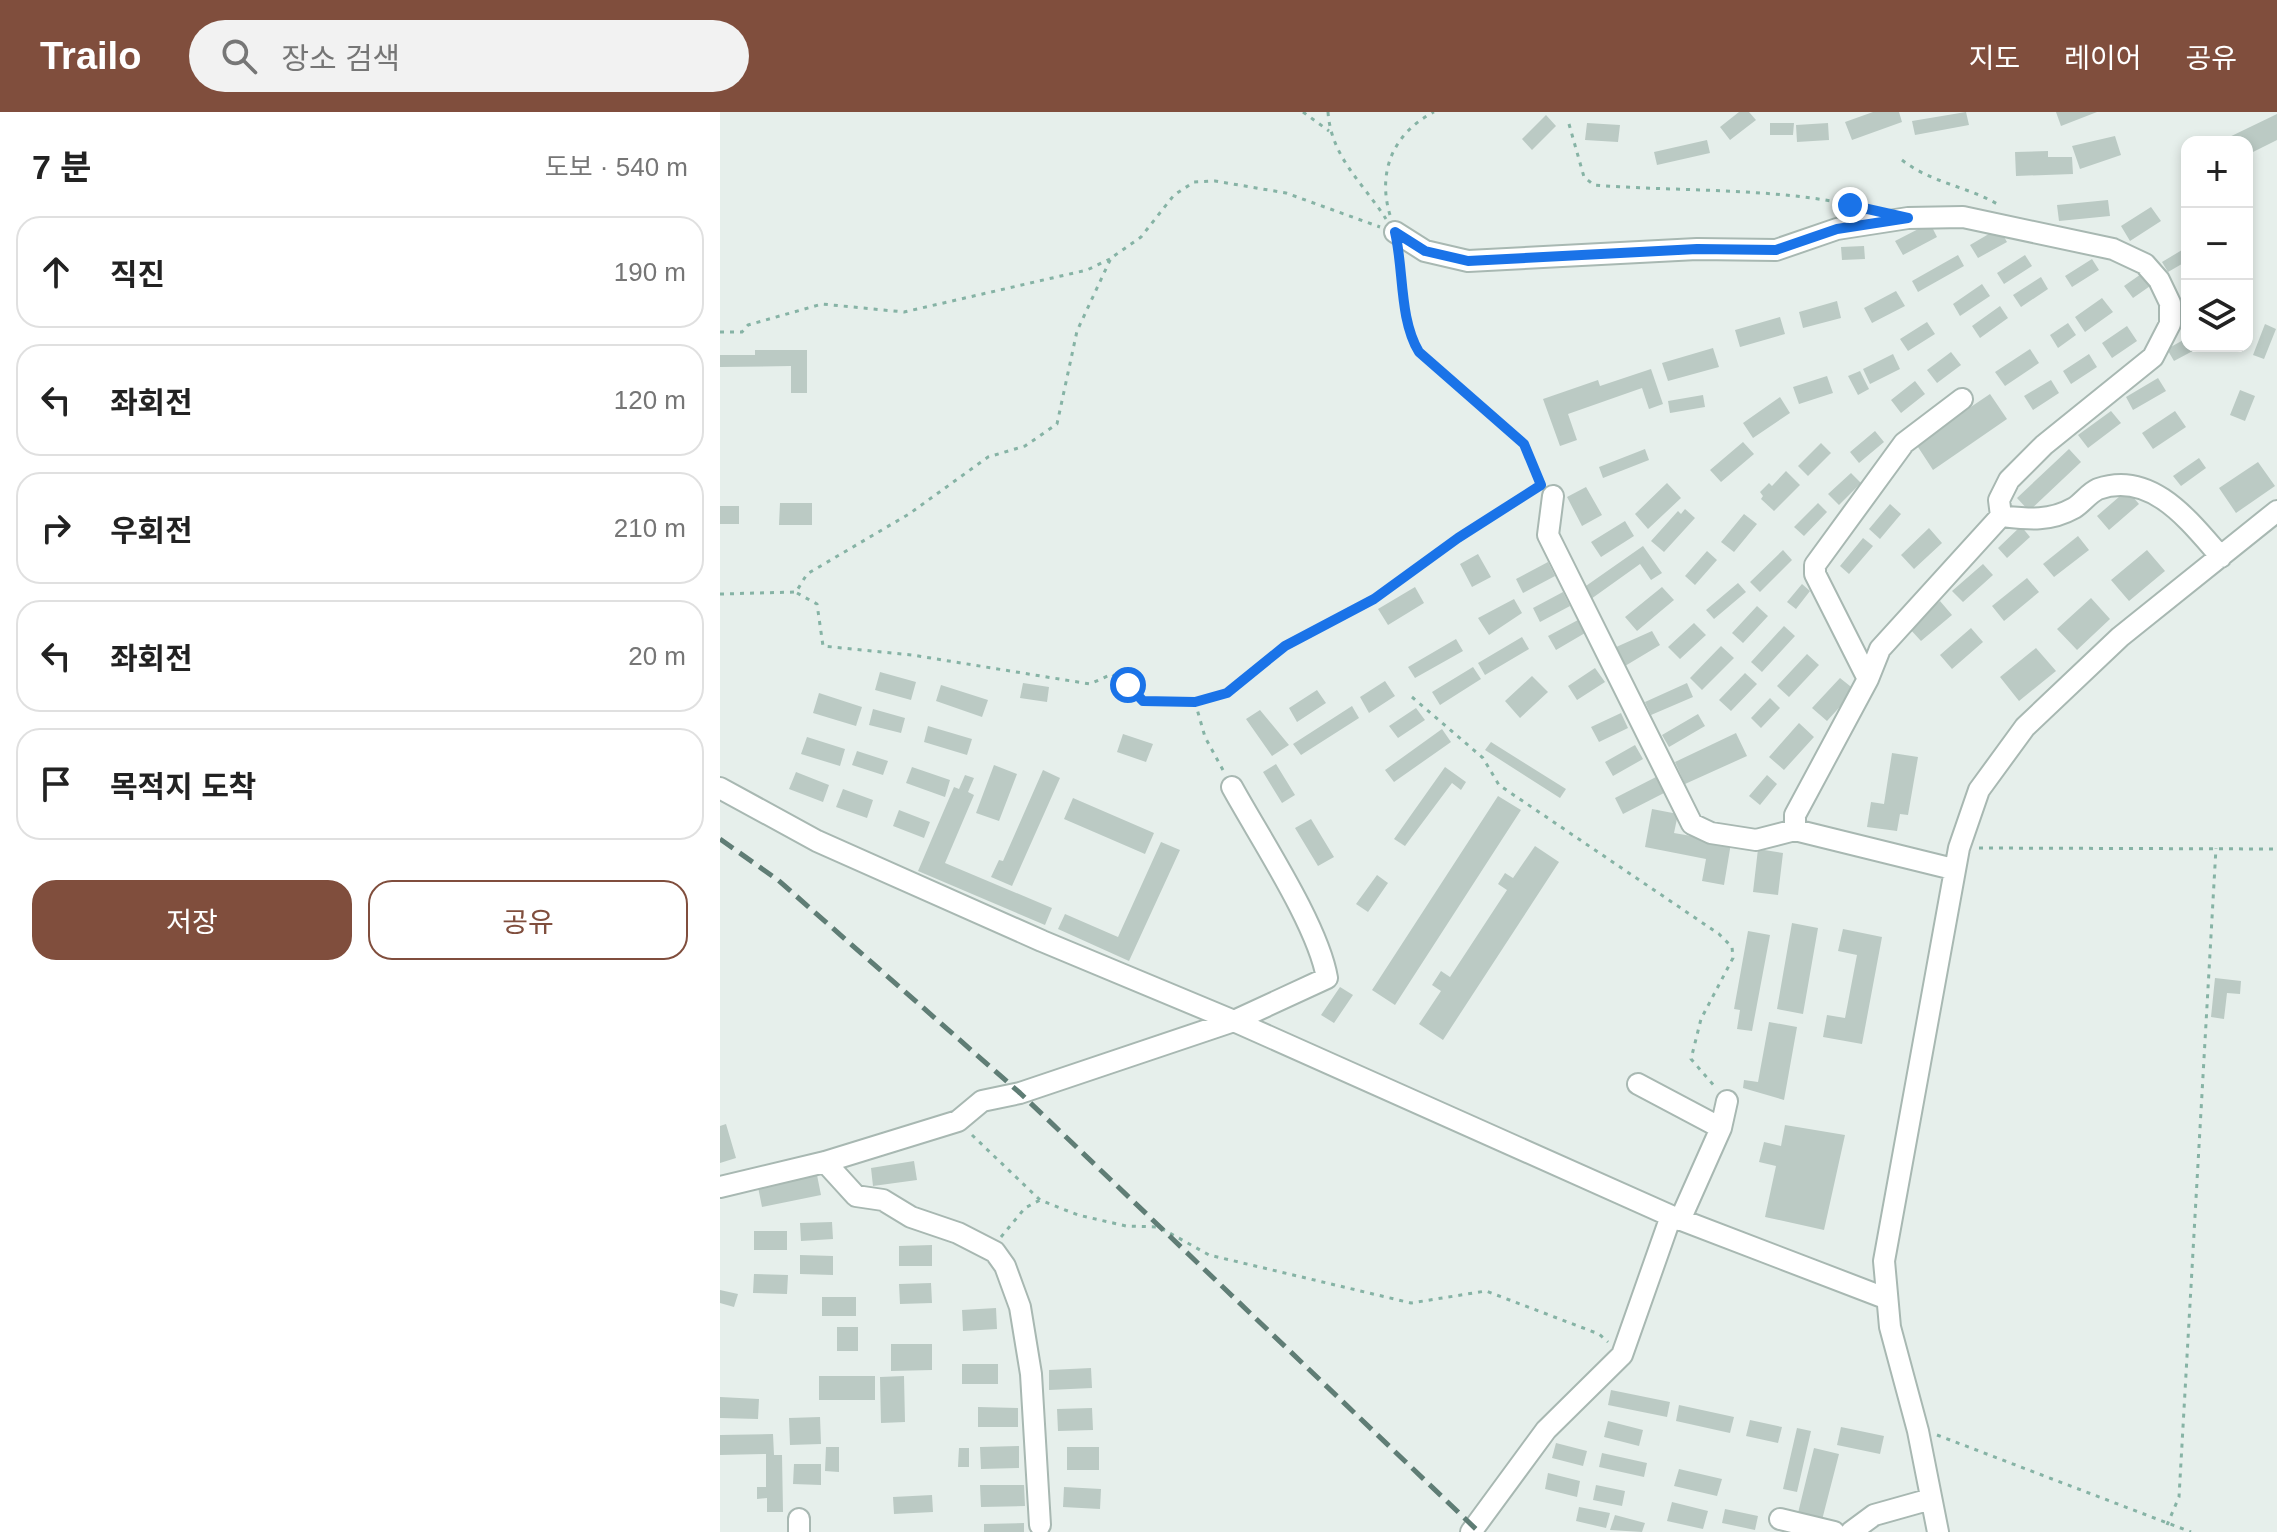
<!DOCTYPE html>
<html lang="ko">
<meta charset="utf-8">
<style>
body{margin:0;font-family:Helvetica,"Noto Sans KR",sans-serif;background:#f2f2f2;color:#222}
.controls{position:absolute;right:24px;top:24px;display:grid;overflow:hidden;border-radius:16px;box-shadow:0 4px 12px #0003}
.controls button{width:72px;height:72px;display:grid;place-items:center;padding:0;border:0;border-bottom:2px solid #e0e0e0;background:#fff;color:#222;font:40px sans-serif}
.stop{position:absolute;width:24px;height:24px;margin:-18px;border:6px solid #1a73e8;border-radius:50%;background:#fff}
.stop.end{background:#1a73e8;border-color:#fff;box-shadow:0 2px 8px #0008}
.list{margin:0;padding:0;list-style:none}
h2{display:flex;justify-content:space-between;align-items:center;height:104px;margin:0;padding:0 32px;font-size:34px}
h2 small{font-size:26px;font-weight:400;color:#767676}
.list li{display:grid;grid-template-columns:52px 1fr auto;gap:24px;align-items:center;box-sizing:border-box;height:112px;margin:0 16px 16px;padding:0 16px;border:2px solid #e0e0e0;border-radius:24px}
.list b{display:block;font-size:30px;white-space:nowrap}
.list em{font-size:26px;font-style:normal;color:#767676}
.actions{display:flex;gap:16px;padding:24px 32px}
.actions a{flex:1;padding:18px 0;border:2px solid #804e3d;border-radius:24px;text-align:center;font-size:28px;color:#804e3d}
.actions .main{background:#804e3d;color:#fff}
.icon{flex:none;width:44px;height:44px;fill:none;stroke:currentColor;stroke-width:2;stroke-linecap:round;stroke-linejoin:round}
.map{position:relative;flex:none;width:1557px;height:1420px;overflow:hidden}
header{display:flex;align-items:center;gap:48px;box-sizing:border-box;height:112px;padding:0 40px;background:#804e3d;color:#fff}
header strong{font-size:38px}
nav{display:flex;gap:44px;margin-inline-start:auto;font-size:28px}
.search{width:560px;height:72px;background:#f2f2f2;display:flex;align-items:center;gap:20px;box-sizing:border-box;padding:0 28px;border-radius:44px;color:#767676;font-size:30px}
main{display:flex}
aside{flex:1;background:#fff}
.map>svg:first-child{display:block}
.building{fill:#bbcac4}
.lines{fill:none;stroke-linecap:round;stroke-linejoin:round}
.minor-casing{stroke:#a8b8b2;stroke-width:24}
.path{stroke:#86b3a5;stroke-width:3;stroke-dasharray:4 6;stroke-linecap:butt}
.minor{stroke:#fff;stroke-width:20}
.rail{stroke:#5f7d75;stroke-width:5;stroke-dasharray:16 8;stroke-linecap:butt}
.route{stroke:#1a73e8;stroke-width:10}
</style>
<header>
<strong>Trailo</strong>
<div class="search"><svg class="icon" aria-label="search" viewBox="0 0 24 24"><circle cx="10" cy="10" r="6"/><path d="M15 15l6 6"/></svg>장소 검색</div>
<nav><a>지도</a><a>레이어</a><a>공유</a></nav>
</header>
<main>
<aside>
<h2>7 분<small>도보 · 540 m</small></h2>
<ul class="list">
<li><svg class="icon" aria-label="ahead" viewBox="0 0 24 24"><path d="M12 20V5M6 11l6-6 6 6"/></svg><div><b>직진</b></div><em>190 m</em></li>
<li><svg class="icon" aria-label="left" viewBox="0 0 24 24"><path d="M17 20v-9H6M10 6l-5 5 5 5"/></svg><div><b>좌회전</b></div><em>120 m</em></li>
<li><svg class="icon" aria-label="right" viewBox="0 0 24 24"><path d="M7 20v-9h11M14 6l5 5-5 5"/></svg><div><b>우회전</b></div><em>210 m</em></li>
<li><svg class="icon" aria-label="left" viewBox="0 0 24 24"><path d="M17 20v-9H6M10 6l-5 5 5 5"/></svg><div><b>좌회전</b></div><em>20 m</em></li>
<li><svg class="icon" aria-label="arrive" viewBox="0 0 24 24"><path d="M6 21V4h12l-3 4 3 4H6"/></svg><div><b>목적지 도착</b></div></li>
</ul>
<div class="actions"><a class="main">저장</a><a>공유</a></div>
</aside>
<div class="map">
<svg width="1557" height="1420" viewBox="0 0 1557 1420">
<rect width="100%" height="100%" fill="#e6efeb"/>
<path class="building" d="M1019,0H1029L1036,8L1010,28L1000,15Z
M1153,0H1179L1182,10L1132,28L1125,10Z
M1246,0L1249,13L1195,23L1192,9Z
M1336,0H1377L1341,14Z
M1557,2V28L1527,43V30H1499Z
M826,3L836,14L812,38L802,27Z
M867,11L900,13L898,30L865,28Z
M1050,11H1074L1073,23H1050Z
M1108,11L1109,28L1077,30L1076,13Z
M1395,24L1401,43L1360,57L1352,34Z
M987,28L990,41L937,53L934,40Z
M1328,39V45H1352L1353,62L1296,64L1295,40Z
M1388,88L1390,104L1339,109L1337,93Z
M1431,95L1441,109L1410,129L1401,114Z
M1210,111L1217,125L1183,143L1175,129Z
M1279,116L1287,130L1258,146L1250,133Z
M1144,134L1145,147L1122,148L1121,135Z
M1467,135V149L1448,160L1442,150Z
M1238,143L1244,154L1198,180L1192,169Z
M1305,143L1312,154L1284,172L1277,161Z
M1372,147L1379,158L1352,175L1345,164Z
M1424,160L1433,172L1413,186L1404,174Z
M1321,165L1328,177L1301,195L1293,183Z
M1262,172L1270,184L1240,204L1233,192Z
M1176,179L1185,194L1152,211L1144,196Z
M1382,186L1393,200L1365,220L1355,205Z
M1117,189L1121,206L1083,216L1079,200Z
M1280,194L1288,206L1260,226L1252,214Z
M1060,205L1065,222L1020,235L1015,218Z
M1207,210L1215,222L1188,239L1180,227Z
M1348,211L1356,223L1338,236L1330,223Z
M1545,212L1556,217L1544,247L1533,243Z
M1407,214L1417,229L1392,246L1382,231Z
M1467,226V234H1482L1454,249L1447,237Z
M993,236L999,255L948,269L942,251Z
M1310,237L1319,251L1285,274L1275,260Z
M35,238H87V281H71V254L0,255V243H35Z
M1231,240L1241,253L1217,271L1207,258Z
M1173,242L1180,257L1150,272L1143,257Z
M1369,242L1377,255L1351,272L1343,259Z
M931,257L943,292L929,297L922,276L848,302L857,328L840,334L823,287L878,268L880,274Z
M1140,259L1149,277L1138,283L1128,264Z
M1107,264L1113,281L1079,292L1073,275Z
M1438,266L1446,279L1413,298L1406,285Z
M1331,268L1339,281L1313,298L1304,284Z
M1195,269L1205,282L1181,301L1171,288Z
M1520,278L1535,284L1525,309L1510,303Z
M1270,282L1287,307L1213,358L1196,332Z
M983,283L985,295L950,301L948,289Z
M1060,285L1070,301L1033,326L1023,311Z
M1391,299L1401,311L1368,336L1358,323Z
M1455,299L1466,315L1433,337L1422,321Z
M1155,319L1164,330L1139,351L1130,340Z
M1023,330L1034,342L1001,370L990,358Z
M1101,331L1111,341L1088,364L1078,354Z
M925,337L929,348L883,366L879,355Z
M1349,337L1361,350L1309,399L1297,386Z
M1479,346L1486,356L1461,374L1453,364Z
M1538,350L1555,374L1516,401L1499,376Z
M1066,359L1080,373L1054,399L1041,387L1043,384L1040,380L1049,371L1052,374Z
M1131,361L1141,371L1119,393L1108,382Z
M947,371L961,386L928,417L915,402Z
M866,375L882,403L862,414L847,385Z
M1407,378L1419,392L1389,418L1377,404Z
M60,391H92V413H59Z
M1098,391L1107,400L1084,424L1074,415Z
M1170,392L1181,402L1160,427L1149,417Z
M0,394H19V412H0Z
M965,397L975,406L944,440L931,429L958,399L961,402Z
M1024,402L1037,412L1014,440L1001,430Z
M905,409L914,424L881,445L871,430Z
M1301,414L1310,425L1287,446L1278,436Z
M1209,416L1222,431L1194,457L1181,443Z
M1358,424L1369,438L1334,465L1323,452Z
M1143,426L1153,434L1129,462L1120,454Z
M923,434L942,461L931,468L920,452L871,487L863,476Z
M1063,438L1072,448L1040,480L1030,470Z
M1427,438L1445,459L1409,489L1391,468Z
M987,439L997,448L975,473L965,464Z
M758,442L771,465L752,475L740,452Z
M828,450L835,464L803,481L796,467Z
M1263,452L1273,463L1243,490L1232,479Z
M1307,466L1319,480L1284,509L1272,494Z
M1018,471L1026,480L994,507L986,498Z
M1082,472L1090,479L1076,497L1067,490Z
M695,475L704,491L668,513L658,497Z
M942,475L954,488L917,519L905,505Z
M843,480L850,494L820,510L813,496Z
M1371,486L1390,507L1357,538L1337,517Z
M794,487L802,501L769,523L758,506Z
M1220,489L1232,503L1201,529L1189,516Z
M1037,494L1048,504L1023,531L1012,521Z
M858,508L865,521L836,538L828,524Z
M974,511L986,523L960,547L948,535Z
M1064,514L1075,524L1042,560L1031,550Z
M1251,516L1263,530L1232,557L1220,543Z
M932,519L940,533L905,554L894,536Z
M802,525L809,537L765,563L758,551Z
M736,527L743,539L695,566L688,555Z
M1001,534L1014,546L982,578L970,566Z
M1316,536L1336,559L1299,589L1280,565Z
M1087,542L1099,553L1069,585L1057,574Z
M753,555L761,567L720,593L712,580Z
M875,556L885,570L857,588L848,574Z
M160,560L196,570L191,588L155,578Z
M1025,561L1037,572L1011,599L999,588Z
M812,564L828,580L800,606L785,589Z
M1120,566L1135,578L1107,609L1092,596Z
M665,569L675,584L649,601L640,585Z
M303,571L329,575L327,590L300,586Z
M967,571L973,585L931,603L925,590Z
M221,573L268,588L262,605L216,589Z
M597,578L606,591L577,610L569,596Z
M99,581L142,595L136,614L93,601Z
M1050,586L1060,596L1041,616L1031,606Z
M632,594L639,606L581,643L573,632Z
M696,596L705,608L678,626L669,614Z
M153,597L185,606L181,621L149,613Z
M540,598L569,633L552,644L526,607Z
M901,601L908,616L879,630L871,615Z
M978,602L985,614L949,635L942,623Z
M1079,611L1094,625L1064,658L1049,645Z
M208,614L252,627L247,643L204,630Z
M722,617L731,630L674,670L665,658Z
M1016,621L1027,644L965,672L955,650Z
M403,622L433,632L426,650L397,640Z
M87,625L125,637L120,654L81,642Z
M771,630L846,677L840,686L765,638Z
M915,633L923,647L893,664L885,650Z
M137,639L168,649L163,663L132,653Z
M1172,641L1198,645L1188,703L1180,702L1177,719L1147,715L1151,690L1164,692Z
M556,652L575,683L562,691L543,660Z
M274,653L297,662L279,709L256,701Z
M192,655L230,668L225,685L186,671Z
M725,655L746,670L741,678L732,671L685,734L674,727Z
M323,658L340,666L292,774L271,765L279,748L283,749Z
M76,660L109,673L103,690L69,677Z
M245,663L254,666L248,680L254,683L225,751L332,796L325,813L198,759L234,675L239,677Z
M1047,663L1057,672L1040,693L1029,684Z
M936,665L944,681L903,702L895,686Z
M123,677L153,688L147,706L116,695Z
M778,684L801,698L675,893L652,878Z
M353,686L434,721L425,742L344,707Z
M932,697L958,702L954,721L1011,731L1004,773L982,769L986,747L925,735Z
M179,698L210,710L204,726L173,714Z
M591,707L614,745L598,754L575,716Z
M441,730L460,738L409,849L338,817L345,802L398,825Z
M815,734L839,750L723,928L699,912L721,879L712,873L721,859L730,865L787,778L778,772L785,761L793,766Z
M1038,737L1063,741L1058,783L1033,780Z
M657,763L668,771L648,800L636,792Z
M1072,811L1098,816L1083,902L1057,897Z
M1123,817L1162,825L1142,932L1103,925L1107,903L1125,906L1137,843L1118,839Z
M1028,819L1050,823L1032,919L1017,917L1020,898L1014,897Z
M1495,866L1521,869L1520,882L1507,881L1504,907L1491,905Z
M620,875L633,883L614,911L601,903Z
M1049,910L1077,915L1064,988L1023,976L1024,968L1038,970Z
M6,1012L16,1046L0,1051V1014Z
M1065,1013L1125,1023L1104,1118L1045,1105L1056,1054L1039,1050L1044,1030L1061,1034Z
M194,1049L197,1068L153,1074L151,1056Z
M97,1063L101,1083L42,1095L38,1075Z
M112,1110L113,1127L81,1129L80,1111Z
M34,1119H67V1138H34Z
M212,1133V1154H179V1134Z
M80,1143L113,1144V1163L80,1162Z
M34,1162L68,1163L67,1182L33,1181Z
M211,1171L212,1191L180,1192L179,1172Z
M0,1178L18,1182L14,1195L0,1191Z
M102,1185H136V1204H102Z
M276,1196L277,1217L243,1219L242,1198Z
M117,1215H138V1239H117Z
M171,1232H212V1258L171,1259Z
M242,1252H278V1272H242Z
M371,1256L372,1276L329,1278V1258Z
M99,1264H155V1288H99Z
M184,1264L185,1310L161,1311L160,1265Z
M891,1278L950,1290L947,1305L888,1293Z
M0,1285L39,1287L38,1307L0,1306Z
M959,1293L1014,1305L1010,1321L956,1309Z
M258,1295L298,1296V1315H258Z
M372,1296L373,1318L338,1319L337,1297Z
M100,1305L101,1332L70,1333L69,1306Z
M1030,1308L1062,1315L1058,1331L1026,1324Z
M888,1309L923,1318L919,1334L884,1325Z
M1121,1315L1164,1324L1160,1342L1117,1333Z
M1077,1316L1091,1319L1077,1380L1063,1377Z
M53,1322L54,1343H62L63,1400H47V1386L37,1387V1375H46V1342L0,1343V1323Z
M836,1331L867,1339L863,1354L832,1346Z
M299,1334V1356L261,1357L260,1335Z
M106,1335H119V1360L105,1359Z
M347,1335H379V1358H347Z
M239,1336H249V1355H238Z
M1094,1336L1119,1342L1102,1408L1078,1401Z
M882,1341L927,1351L924,1365L879,1355Z
M74,1352H101V1373L73,1372Z
M959,1357L1002,1367L997,1384L954,1374Z
M828,1361L860,1369L857,1385L825,1377Z
M260,1373H304L305,1394L261,1395Z
M876,1373L905,1379L902,1394L873,1388Z
M344,1375L381,1377L380,1397L343,1395Z
M212,1383L213,1400L174,1402L173,1385Z
M952,1390L988,1399L983,1417L947,1409Z
M859,1395L890,1401L886,1416L856,1409Z
M1005,1397L1038,1404L1035,1418L1002,1411Z
M895,1403L925,1411L922,1420L890,1418Z
M304,1411V1420H264V1412Z"/>
<g class="lines">
<g class="minor-casing">
<path id="minor" d="M675,120L705,139L748,149L977,137L1056,138L1117,117L1188,106L1243,105L1393,137L1425,152L1439,168L1450,191V212L1433,245L1324,333L1289,368L1279,388L1281,404L1160,537L1148,567L1075,703V718
M833,384L828,423L972,712L991,721L1036,728L1075,718L1233,757
M1281,404C1308,407 1329,410 1354,396C1362,391 1369,381 1378,377C1432,358 1470,410 1501,445
M1148,567L1095,462V453L1184,331L1242,287
M0,676L97,729L322,829L514,909L951,1104L1165,1186
M918,972L1001,1016
M105,1050L136,1084L163,1088L191,1105L238,1121L275,1140L285,1154L300,1195L311,1262L320,1413
M0,1075L105,1050L238,1009L262,989L300,981L514,909L607,866C598,813 540,726 512,675
M960,1108L1001,1016L1007,989
M79,1407V1420
M1060,1407L1114,1420
M751,1420L826,1318L902,1243L951,1104
M1131,1420L1154,1403L1211,1387
M1218,1420L1198,1319L1170,1215L1164,1149L1239,736L1259,678L1305,615L1400,525L1557,399"/>
</g>
<path class="path" d="M583,0L609,19
M608,0C611,45 643,71 666,107
M849,12L864,65L874,73C962,80 1051,75 1137,94
M1182,48C1211,71 1247,74 1279,93
M670,103C657,60 673,21 714,0
M681,145L690,225L699,240L804,332L821,372
M0,220H22L28,213L102,192L184,200L367,158L390,147
M77,481L97,492L103,534L192,543L370,572L392,562L423,589L475,590L507,581L565,534L654,487L738,426L818,375
M0,482L76,480L87,462L189,402L268,345L305,334L337,312L357,219L391,146L421,125L454,83L474,70L495,69L566,81L660,115
M692,585L763,646L779,673L999,822L1012,835L1013,846L981,907L971,947L996,976
M475,590L485,625L504,660
M1259,736L1557,737
M252,1023L320,1088L358,1103L406,1114L439,1115L489,1143L691,1191L766,1179L879,1222L888,1230
M281,1125L305,1096L320,1088
M1217,1323L1471,1420
M1447,1413L1459,1385L1496,736"/>
<use href="#minor" class="minor"/>
<path class="rail" d="M0,727L58,768L300,981L759,1420"/>
</g>
<g class="lines">
<path class="route" d="M408,573L423,589L475,590L507,581L565,534L654,487L738,426L821,373L804,332L699,240C679,207 684,158 675,120L705,139L748,149L977,137L1056,138L1117,117L1188,106L1130,93"/>
</g>
</svg>
<div class="controls">
<button>+</button>
<button>−</button>
<button><svg class="icon" aria-label="layers" viewBox="0 0 24 24"><path d="M12 4l9 5-9 5-9-5zM3 14l9 5 9-5"/></svg></button>
</div>
<div class="stop" style="left:408px;top:573px"></div>
<div class="stop end" style="left:1130px;top:93px"></div>
</div>
</main>
